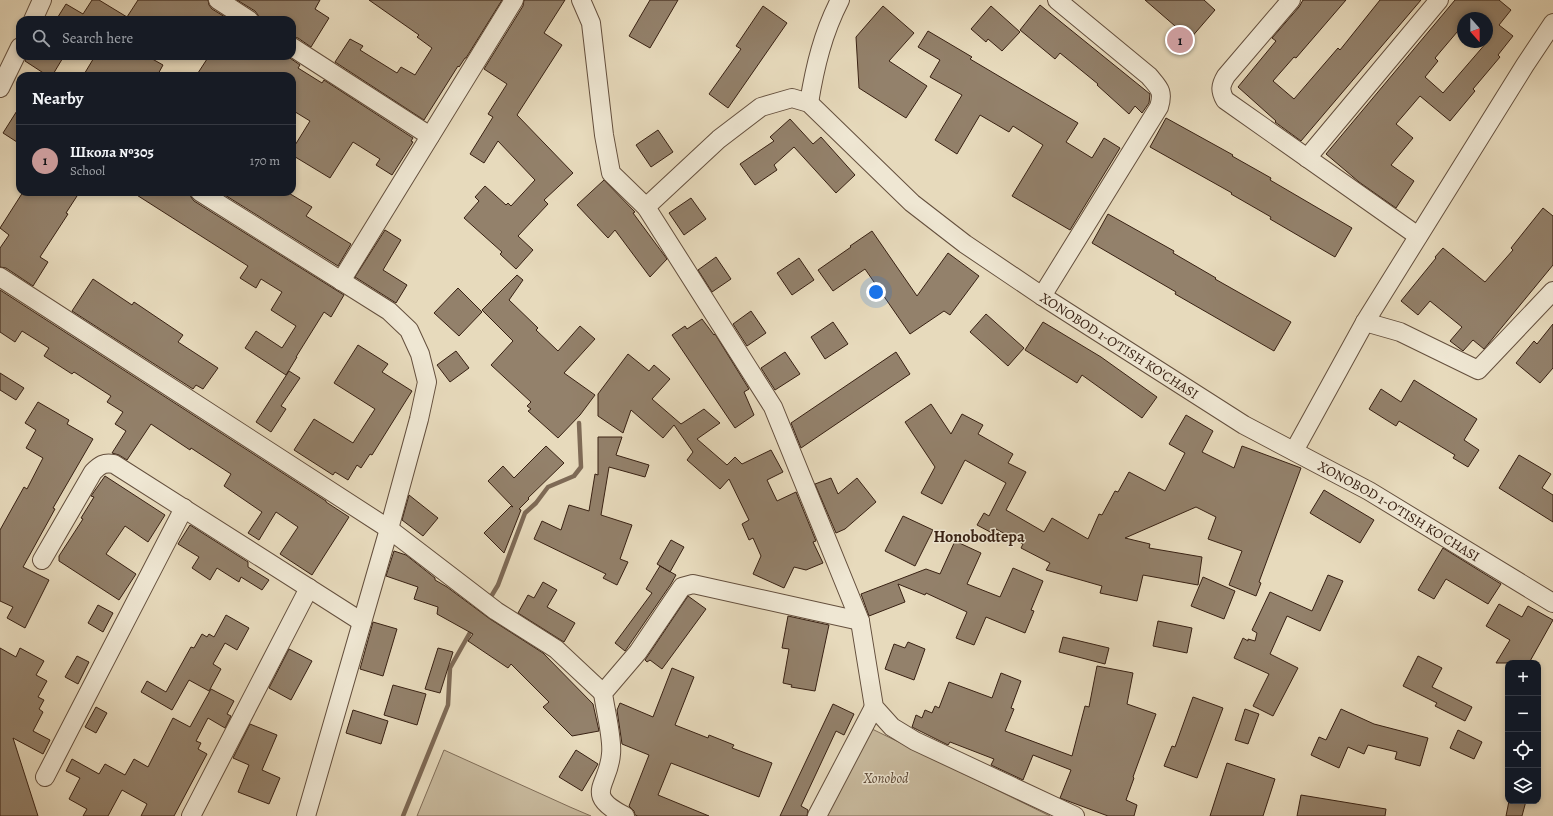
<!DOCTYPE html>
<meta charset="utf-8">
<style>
body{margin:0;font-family:Alegreya,serif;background:#242831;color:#f1f3f6}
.controls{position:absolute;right:12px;bottom:12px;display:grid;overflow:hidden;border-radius:8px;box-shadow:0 2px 6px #0003}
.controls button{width:36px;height:36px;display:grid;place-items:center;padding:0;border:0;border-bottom:1px solid #363941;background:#171b24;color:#f1f3f6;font:20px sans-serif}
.compass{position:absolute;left:1457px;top:12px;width:36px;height:36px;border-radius:50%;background:#171b24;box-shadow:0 2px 6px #0003;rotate:159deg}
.you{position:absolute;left:876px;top:292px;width:14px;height:14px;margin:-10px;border:3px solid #fff;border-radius:50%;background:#1a73e8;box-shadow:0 0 0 6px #1a73e833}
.badge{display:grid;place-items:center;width:26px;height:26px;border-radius:50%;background:#c59692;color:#111;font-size:13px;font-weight:700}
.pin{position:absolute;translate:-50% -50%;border:2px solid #fff;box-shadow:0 1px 4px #0006}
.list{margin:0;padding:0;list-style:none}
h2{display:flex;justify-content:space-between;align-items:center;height:52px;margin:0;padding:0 16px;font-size:17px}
h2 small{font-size:13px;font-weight:400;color:#9ea1a6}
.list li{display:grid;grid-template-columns:26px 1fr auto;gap:12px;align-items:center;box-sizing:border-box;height:72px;padding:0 16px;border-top:1px solid #363941}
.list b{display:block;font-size:15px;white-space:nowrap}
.list p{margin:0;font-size:13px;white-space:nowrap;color:#9ea1a6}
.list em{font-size:13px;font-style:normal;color:#9ea1a6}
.icon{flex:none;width:22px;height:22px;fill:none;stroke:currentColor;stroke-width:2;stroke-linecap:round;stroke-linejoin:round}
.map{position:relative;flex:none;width:1553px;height:816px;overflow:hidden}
.search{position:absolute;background:#171b24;box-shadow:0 2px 6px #0003;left:16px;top:16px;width:280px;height:44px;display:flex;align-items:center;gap:10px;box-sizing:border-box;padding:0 14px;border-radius:12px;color:#9ea1a6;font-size:15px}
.panel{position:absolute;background:#171b24;box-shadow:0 2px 6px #0003;left:16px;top:72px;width:280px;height:124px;border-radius:12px}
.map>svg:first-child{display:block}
.green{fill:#c9bb9f;stroke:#806e59}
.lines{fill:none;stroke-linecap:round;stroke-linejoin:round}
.stream{stroke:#7e6a56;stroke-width:4.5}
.building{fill:#93816b;stroke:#382113;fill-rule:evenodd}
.minor-casing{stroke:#644f3d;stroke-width:20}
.minor{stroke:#efe7d3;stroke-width:18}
.labels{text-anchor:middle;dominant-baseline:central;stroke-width:3;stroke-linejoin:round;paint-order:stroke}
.street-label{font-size:14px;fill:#382113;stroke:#efe7d3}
.park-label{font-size:14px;font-style:italic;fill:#5c4836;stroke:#efe7d3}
.quarter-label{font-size:16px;font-weight:bold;fill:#382113;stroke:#efe7d3}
</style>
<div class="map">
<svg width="1553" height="816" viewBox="0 0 1553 816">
<rect width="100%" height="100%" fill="#e7dabc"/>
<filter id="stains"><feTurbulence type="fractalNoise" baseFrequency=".005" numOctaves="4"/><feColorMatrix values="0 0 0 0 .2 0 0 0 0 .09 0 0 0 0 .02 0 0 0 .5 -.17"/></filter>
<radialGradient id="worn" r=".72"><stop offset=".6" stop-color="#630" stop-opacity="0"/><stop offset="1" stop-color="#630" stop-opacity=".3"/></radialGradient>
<path class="green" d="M870,728L1050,816H823Z
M444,750L570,807L591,816H417Z"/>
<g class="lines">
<path class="stream" d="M489,600L498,585L525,513L536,503L548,487L574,476L581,467L579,423
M403,816L448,705L450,668L472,629"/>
</g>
<path class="building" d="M92,0H99L127,17L138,0H208L209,5L212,9L230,20H56L66,4L83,14Z
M237,0H320L315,9L329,18L311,47L298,38L292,37V20H259L258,15L255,11Z
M369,0H502L466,58H465L459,67L458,66L424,120L335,62L350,39L363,46L360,50L397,73L401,67L415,75L432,48L417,37L419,35Z
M524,0H565L544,33L562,45L517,115L573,173L544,200L548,204L518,236L533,250L516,269L500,254L502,252L464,218L479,201L475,197L485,186L506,205L508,203L511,206L535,180L498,141L484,163L470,154L493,117L488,114L507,84L484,69L523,6Z
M650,0H678L650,48L629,36Z
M1145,0H1204L1215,10L1190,39Z
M1303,0H1346L1296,58L1294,57L1273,81L1294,99L1338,48L1340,50L1380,0H1421L1301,141L1275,122L1276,121L1238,87L1276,41L1272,38L1299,7Z
M1455,0H1499L1511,10L1499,25L1513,36L1498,55L1500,57L1473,89L1475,91L1450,121L1420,96L1396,124L1413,138L1391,165L1414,181L1396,208L1359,182L1326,154ZM1463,18H1487V42L1443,93L1425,77L1438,61L1435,58L1463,25Z
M1040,5L1150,94L1149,103L1142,113L1135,106L1129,114L1097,85L1098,84L1060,53L1055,59L1020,30Z
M763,6L787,23L728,108L709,94L741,49L736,46Z
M883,6L914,33L889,61L927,86L906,118L859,88L856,37Z
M991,6L1020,32L1002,51L988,39L986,42L971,29Z
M928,31L972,57L970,59L1078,123L1066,142L1092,158L1104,138L1120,148L1070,230L1012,196L1043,145L1013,126L1009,132L980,115L957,154L935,140L962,95L930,77L940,60L918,47Z
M27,56H64L52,76H48L25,61Z
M95,56H147L163,65L157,76H83Z
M209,56H287L300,65L298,68L322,83L324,80L413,138L411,141L413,142L392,175L376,165L380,159L353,142L330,178L292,155V150L310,121L292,110V76H196Z
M20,106V144L3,133Z
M1166,118L1233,155L1232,156L1271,178L1270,180L1352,228L1335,257L1270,219L1271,217L1231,194L1232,193L1150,147Z
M790,119L813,144L821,137L855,175L836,193L794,147L774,165L777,170L755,185L740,164L774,141L770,137Z
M658,130L673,152L651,167L636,145Z
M604,180L635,212L633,213L667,259L650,277L615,230L608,238L577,205Z
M23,192L35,193L36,192H70L77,196L66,213L68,214L40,257L48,262L33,286L6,268L0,267V248L9,235L0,228Z
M132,192H190L191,197L194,201L344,295L331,317L324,312L296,357H297L286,375L245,348L256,331L282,348L296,326L271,310L282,292L261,279L256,288L240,278L248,266Z
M220,192H287L312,207L306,216L351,244L338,266Z
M691,198L706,219L684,235L669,213Z
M1543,208L1553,216V265L1484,349L1473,340L1463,351L1450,341L1462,327L1430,301L1418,315L1401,301L1436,258L1435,257L1443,248L1485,282L1513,250L1511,248Z
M1108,214L1174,251L1173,253L1216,278L1215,279L1291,322L1274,351L1175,294L1176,292L1092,243Z
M385,230L401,240L383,270L407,285L396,303L355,277Z
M872,231L917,296L948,253L979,276L950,315L944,311L910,334L865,269L833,291L818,270L851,247L850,246Z
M716,257L731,279L712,292L698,270Z
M799,258L814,280L792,295L777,273Z
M517,275L523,280L509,300L538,328L536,330L558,351L580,326L595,339L564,373L595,395L580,415L558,438L528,411L531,409L527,406L531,402L491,365L513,341L482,310Z
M93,279L132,305L134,302L183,335L178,342L218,368L203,389L196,385L193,389L72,311Z
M458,288L482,312L459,336L434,313Z
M0,290L326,501V502L349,517L312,575L280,554L298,527L276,512L259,540L248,533L262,512L224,486L231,474L191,448L190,450L151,424L127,460L119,455L112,453L126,431L115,424L123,412L107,402L111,396L74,372L72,374L44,356L49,348L22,331L15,342L0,332Z
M751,311L766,333L747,346L733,324Z
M986,314L1024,348L1008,366L970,332Z
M702,319L714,335L715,334L749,389L744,392L754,415L735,428L672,335L685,326L687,329Z
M833,322L848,344L825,359L811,337Z
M1043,322L1101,357L1157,397L1142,418L1082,375L1077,383L1025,350Z
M1553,324V368L1540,383L1516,363L1534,341L1537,344Z
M358,345L388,364L382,372L412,391L372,455L370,454L361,468L357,465L348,480L335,472L333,475L294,450L314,419L353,443L375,409L334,383Z
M456,351L469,368L450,382L437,365Z
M785,352L800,374L775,390L761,368Z
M896,352L910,374L801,448L791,423Z
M628,354L649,371L654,365L670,379L652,399L681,424L704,409L720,423L697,439L727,465L735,457L742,464L771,450L783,472L767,480L777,501L796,492L816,541L813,542L823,563L806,570L794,567L784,588L753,574L761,556L753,538L749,540L742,524L749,520L729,479L720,489L687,460L693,452L674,425L663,438L631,410L623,433L598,416V394Z
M289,371L300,378L281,406L286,409L271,432L256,422Z
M0,373L24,388L16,400L0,390Z
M1414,380L1477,419L1464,440L1479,450L1468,467L1453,458L1455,455L1399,421L1396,426L1369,409L1381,389L1401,402Z
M38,402L69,420L67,424L93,439L53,508L55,509L23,567L49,580L25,628L7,618L13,607L0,601V530L24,487L27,489L43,458L26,448L36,430L25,423Z
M931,404L951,434L962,414L983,425L978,434L1013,454L1008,463L1026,472L1006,510L1044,532L1052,518L1088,539L1099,514L1102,515L1115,491L1118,492L1129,472L1165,491L1185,453L1169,444L1186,415L1213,431L1202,452L1234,468L1242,446L1301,468L1259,582L1261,583L1256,596L1229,585L1242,551L1208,539L1216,517L1196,507L1125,538L1150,544L1149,548L1202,557L1198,585L1143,575L1137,601L1100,593L1102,586L1046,570L1050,563L1021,548L1023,544L996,529L994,534L977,525L984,513L989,516L1006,483L965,460L942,504L921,493L935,467L905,422Z
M598,437H622L616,455L649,465L645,477L609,467L601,515L632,525L620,559L628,562L617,585L603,578L606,574L534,539L542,521L561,530L569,505L589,511L595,474L598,475Z
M546,446L564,463L528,498L529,499L519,509L521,510L504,553L484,533L511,506L513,507L488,481L503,466L514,478Z
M1519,455L1551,474L1542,488L1553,495V522L1499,488Z
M105,476L165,515L148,542L125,526L106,554L136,574L119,600L59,561V556L83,519L81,518L94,497L91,496Z
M831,478L838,494L857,478L876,502L845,529L836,533L815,484Z
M1324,490L1374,520L1360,543L1310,513Z
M409,495L438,518L423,536L402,520Z
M903,516L933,530L915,566L885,551Z
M190,525L248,562V567L269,580L262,590L241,577L239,582L217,568L210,580L192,568L199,557L178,544Z
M671,540L684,547L670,572L657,564Z
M955,541L981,553L967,584L1000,597L1013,568L1043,581L1031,610L1034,611L1025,633L986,617L974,645L956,638L967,612L926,593L925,595L898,584L905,602L869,616L861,594L926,569L940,574Z
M1443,548L1501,584L1488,604L1446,579L1434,599L1418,590Z
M394,551L406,555L435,578V580L447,587L490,619L543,653L593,704L599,731L572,736L543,707L549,702L511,664L508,668L468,641L473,634L437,614L438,607L414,599L418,587L386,576Z
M660,566L676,575L671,584L625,651L615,643L652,593L646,589Z
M1328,575L1343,581L1320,631L1287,616L1270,654L1298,668L1273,716L1253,706L1269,674L1234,658L1243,638L1248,641V639L1255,641L1257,633L1252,630L1270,592L1312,611Z
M1203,577L1235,591L1224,619L1191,606Z
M543,582L557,590L547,607L575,623L564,642L518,613L528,595L534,598Z
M688,596L706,609L662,669L650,660L647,662L645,660Z
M1499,604L1522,617L1528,606L1553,620L1529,663H1496L1510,640L1486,626Z
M98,605L113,613L103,632L88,623Z
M226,615L249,628L237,650L225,643L213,664L221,669L209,691L189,680L172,710L141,692L147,681L166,692L191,647L194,648L202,634L207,637L209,634L214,637Z
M788,616L829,625L815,691L791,687L792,685L783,683L789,649L782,648Z
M1158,621L1192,628L1187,653L1153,646Z
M373,622L397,629L383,676L360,669Z
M1063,637L1109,648L1105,664L1059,652Z
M908,642L925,649L914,680L885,669L894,644L905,648Z
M0,648L16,657L20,648L44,661L36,675L47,681L38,697L44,700L39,709L43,712L33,731L50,740L43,754L13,738L38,816H0Z
M438,648L453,652L440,693L425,689Z
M289,649L312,661L291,700L269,688Z
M77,656L89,662L78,684L65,677Z
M1418,656L1442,668L1432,687L1472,707L1465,721L1435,706L1437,703L1403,686Z
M1097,666L1133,673L1127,704L1156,714L1133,777L1134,778L1126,800L1137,805L1134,816H1108L1060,798L1071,770L1033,755L1023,780L991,765L994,759L950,742L948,745L912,727L916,715L922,718L925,710L932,713L935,706L939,708L949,682L992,698L1001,673L1021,681L1011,708L1014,709L1005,731L1072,756L1085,706L1089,707Z
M672,668L694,677L675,725L708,738L709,735L734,745L732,748L772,763L759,797L671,763L658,795L709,816H638L635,815L634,811L629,806L649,755L622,744L617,710L620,703L653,717Z
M393,685L426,694L417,725L384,715Z
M211,689L234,701L227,714L231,716L225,728L208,718L196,741L201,743L198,749L207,754L174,816H141L147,804L122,790L108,816H83L87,809L69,799L80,778L66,771L72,759L99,774L105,764L125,775L134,759L148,767L173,718L190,727Z
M1193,697L1223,708L1197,778L1164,766L1172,746L1175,747Z
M833,704L854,714L844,735L836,731L801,806L808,810L807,816H780Z
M96,707L107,713L96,733L85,727Z
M1245,709L1259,714L1248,744L1235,740Z
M1341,709L1374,724L1428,738L1420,766L1395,759L1397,752L1368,745L1364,754L1348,747L1339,768L1311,755L1319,737L1326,740Z
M353,710L388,721L381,744L346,733Z
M250,724L277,735L262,770L280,778L269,804L238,792L249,765L233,758Z
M1458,730L1482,742L1474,759L1450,748Z
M576,750L598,764L582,791L559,777Z
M1227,763L1275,779L1263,816H1210Z
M1301,795L1386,809L1385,816H1297Z
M1509,801H1526L1522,816H1506Z"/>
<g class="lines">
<g class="minor-casing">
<g id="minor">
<path d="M218,0L249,20"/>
<path d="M581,0L591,23L604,135L611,173L646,207L773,407L860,621L874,707L892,727L915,741L1075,816"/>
<path d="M1291,0L1226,76C1220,86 1220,91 1225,100L1418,236"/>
<path d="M33,20L42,0"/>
<path d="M292,47L430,136"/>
<path d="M0,88L20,47"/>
<path d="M809,103C815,66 823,33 840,0"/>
<path d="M1307,158L1439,0"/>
<path d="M200,192L389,311L409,330L420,354L427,382L419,419L389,529L306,816"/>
<path id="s1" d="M646,207L719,139L761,107L792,98L809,103L912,203L965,244L1042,296L1244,425L1369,491L1553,603"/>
<path d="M0,277L389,529L496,611L556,649L603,693"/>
<path d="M341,281L514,0"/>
<path d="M1042,296L1159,107C1164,91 1159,88 1149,76L1057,0"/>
<path d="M1365,322L1400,332L1478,370L1553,291"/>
<path d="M1294,451L1365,322L1525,65L1553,23"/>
<path d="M42,560L93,472C100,465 104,462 114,464L362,622"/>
<path d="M45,777L184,508"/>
<path d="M191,816L309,588"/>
<path d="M625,816C582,794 609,786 611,754C613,739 605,709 603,693L638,652L682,587L693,584L860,621"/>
<path d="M817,816L874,707"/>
</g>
</g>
<use href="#minor" class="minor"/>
</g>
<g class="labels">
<g class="street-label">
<text stroke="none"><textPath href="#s1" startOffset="598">XONOBOD 1-O'TISH KO'CHASI</textPath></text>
<text stroke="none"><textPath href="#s1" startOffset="923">XONOBOD 1-O'TISH KO'CHASI</textPath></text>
</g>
<g class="park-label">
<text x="886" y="778">Xonobod</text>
</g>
<g class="quarter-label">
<text x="979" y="537">Honobodtepa</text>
</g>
</g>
<rect width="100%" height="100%" filter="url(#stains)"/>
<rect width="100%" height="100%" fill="url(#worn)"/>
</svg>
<div class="controls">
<button>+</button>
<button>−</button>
<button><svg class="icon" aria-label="locate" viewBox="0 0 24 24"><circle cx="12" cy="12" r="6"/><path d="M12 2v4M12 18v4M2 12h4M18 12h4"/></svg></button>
<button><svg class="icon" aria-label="layers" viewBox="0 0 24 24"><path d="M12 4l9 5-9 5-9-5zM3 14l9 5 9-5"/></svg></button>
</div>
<svg class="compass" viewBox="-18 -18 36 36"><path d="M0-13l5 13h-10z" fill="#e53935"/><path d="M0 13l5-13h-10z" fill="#9ea1a6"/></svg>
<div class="you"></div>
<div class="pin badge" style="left:1180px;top:40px">1</div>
<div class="search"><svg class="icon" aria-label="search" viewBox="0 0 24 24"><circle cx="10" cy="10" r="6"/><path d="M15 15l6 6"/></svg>Search here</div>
<section class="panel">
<h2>Nearby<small></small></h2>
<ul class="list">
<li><span class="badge">1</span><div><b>Школа №305</b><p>School</p></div><em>170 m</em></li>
</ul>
</section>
</div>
